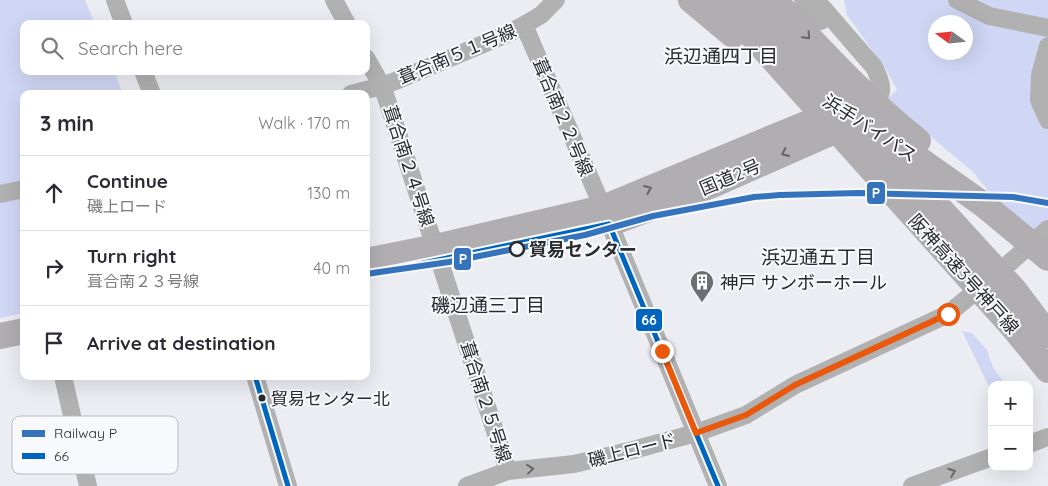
<!DOCTYPE html>
<meta charset="utf-8">
<style>
body{margin:0;font-family:Quicksand,"Noto Sans JP",sans-serif;background:#f2f2f3;color:#2b2b33}
.controls{position:absolute;right:15px;bottom:15px;display:grid;overflow:hidden;border-radius:10px;box-shadow:0 5px 20px #0002}
.controls button{width:45px;height:45px;display:grid;place-items:center;padding:0;border:0;border-bottom:1px solid #e1e1e2;background:#fff;color:#2b2b33;font:25px sans-serif}
.compass{position:absolute;left:928px;top:15px;width:45px;height:45px;border-radius:50%;background:#fff;box-shadow:0 5px 20px #0002;rotate:285deg}
.stop{position:absolute;width:15px;height:15px;margin:-11px;border:4px solid #ea580c;border-radius:50%;background:#fff}
.stop.end{background:#ea580c;border-color:#fff;box-shadow:0 1px 5px #0008}
.list{margin:0;padding:0;list-style:none}
h2{display:flex;justify-content:space-between;align-items:center;height:65px;margin:0;padding:0 20px;font-size:21px}
h2 small{font-size:16px;font-weight:400;color:#7c7c81}
.list li{display:grid;grid-template-columns:32px 1fr auto;gap:15px;align-items:center;box-sizing:border-box;height:75px;padding:0 20px;border-top:1px solid #e1e1e2}
.list b{display:block;font-size:19px;white-space:nowrap}
.list p{margin:0;font-size:16px;white-space:nowrap;color:#7c7c81}
.list em{font-size:16px;font-style:normal;color:#7c7c81}
.icon{flex:none;width:28px;height:28px;fill:none;stroke:currentColor;stroke-width:2;stroke-linecap:round;stroke-linejoin:round}
.map{position:relative;flex:none;width:1048px;height:486px;overflow:hidden}
.search{position:absolute;background:#fff;box-shadow:0 5px 20px #0002;left:20px;top:20px;width:350px;height:55px;display:flex;align-items:center;gap:12px;box-sizing:border-box;padding:0 18px;border-radius:10px;color:#7c7c81;font-size:19px}
.panel{position:absolute;background:#fff;box-shadow:0 5px 20px #0002;left:20px;top:90px;width:350px;height:290px;border-radius:10px}
.map>svg:first-child{display:block}
.green{fill:#d0d7f5;fill-rule:evenodd}
.lines{fill:none;stroke-linecap:round;stroke-linejoin:round}
.minor{stroke:#b2b1b2;stroke-width:18}
.highway{stroke:#b0aeb1;stroke-width:26}
.bus-1-casing{stroke:#f8f9fd;stroke-width:9}
.bus-1{stroke:#0065bd;stroke-width:5}
.rail-1-casing{stroke:#f8f9fd;stroke-width:10}
.rail-1{stroke:#3573bd;stroke-width:6}
.oneway{stroke:#666569}
.oneway2{stroke:#676769}
.route{stroke:#ea580c;stroke-width:6}
.stop-dot{fill:#f8f9fd;stroke:#292a2e;stroke-width:2.5}
.bus-dot{fill:#292a2e;stroke:#f8f9fd;stroke-width:2}
.labels{text-anchor:middle;dominant-baseline:central;stroke-width:4;stroke-linejoin:round;paint-order:stroke}
.bus-label{font-size:17px;fill:#292a2e;stroke:#f8f9fd;text-anchor:start}
.street-label{font-size:18px;fill:#292a2e;stroke:#f8f9fd}
.stop-label{font-size:18px;font-weight:bold;fill:#292a2e;stroke:#f8f9fd;text-anchor:start}
.poi-label{font-size:18px;fill:#292a2e;stroke:#f8f9fd;text-anchor:start}
.neighbourhood-label{font-size:19px;fill:#292a2e;stroke:#f8f9fd}
.key{fill:#f8f9fd;stroke:#babbbf;stroke-width:1}
.key-label{font-size:14px;fill:#292a2e}
.line-badge{stroke:#f8f9fd;stroke-width:2}
.badge-label{font-size:14px;text-anchor:middle;font-weight:bold;fill:#fff}
</style>
<div class="map">
<svg width="1048" height="486" viewBox="0 0 1048 486">
<rect width="100%" height="100%" fill="#ecedf3"/>
<path class="green" d="M0,0H85L95,24H24V71H114L123,94H24V313L0,318Z
M844,0H1048V265L973,172L917,125L888,98L897,90L887,71L847,15ZM936,22H966V52H936Z
M962,331L972,333L987,350L990,359L994,369L1006,385H992V393Z"/>
<g class="lines">
<path class="minor" d="M115,0L124,24
M334,0L347,24
M803,0L821,21
M816,0L874,67C884,87 884,92 872,111
M957,0L989,16L1048,28
M524,25L603,208L718,486
M1048,46L1040,75L1039,100L1048,120
M366,58L382,86L388,103L508,471
M143,71L152,94
M351,94L382,86L398,80L507,34L524,25L541,15L556,0
M0,194L24,189
M63,376L88,486
M255,376L288,486
M1029,444L1048,437
M467,486L508,471L574,464L633,450L696,433L746,415L795,385L948,314L998,273L1048,229
M912,486L992,457"/>
<path class="highway" d="M691,0L733,35
M720,0L1013,327L1048,370
M745,0L853,121
M774,0C820,49 865,99 918,141
M889,138L984,205L1048,258
M611,223L712,185L848,125
M366,261L436,247L603,208L818,119L847,107L1015,291L1048,335
M0,336L24,331"/>
<g class="bus-1-casing">
<path id="bus-1" d="M609,224L718,486
M366,275L609,224
M255,376L288,486"/>
</g>
<use href="#bus-1" class="bus-1"/>
<g class="rail-1-casing">
<path id="rail-1" d="M366,274L449,262L585,235L653,216L754,197L780,195L859,193L1013,197L1048,203"/>
</g>
<use href="#rail-1" class="rail-1"/>
</g>
<defs><path id="oneway-chevron" d="M-2-3.5L2.5 0L-2 3.5" fill="none" stroke-width="1.6" stroke-linecap="round" stroke-linejoin="round" transform="scale(1.25)"/></defs>
<g class="oneway">
<use href="#oneway-chevron" transform="translate(807 36) rotate(47)"/>
<use href="#oneway-chevron" transform="translate(785 153) rotate(156)"/>
<use href="#oneway-chevron" transform="translate(648 189) rotate(-23)"/>
</g>
<g class="oneway2">
<use href="#oneway-chevron" transform="translate(530 469) rotate(-6)"/>
<use href="#oneway-chevron" transform="translate(952 472) rotate(-20)"/>
</g>
<g class="lines">
<path class="route" d="M662,351L696,433L746,415L795,385L948,314"/>
</g>
<defs>
<g id="building-pin" transform="scale(1.25)"><path d="M0 17L-7.5 6A9.5 9.5 0 1 1 7.5 6Z" fill="#6d6e73" stroke="#f8f9fd"/><path d="M-4-6H4V6H1V3H-1V6H-4ZM-2.5-4.3h1.7v1.8h-1.7ZM.8-4.3h1.7v1.8H.8ZM-2.5-1h1.7V.8h-1.7ZM.8-1h1.7V.8H.8Z" fill="#fff"/></g>
</defs>
<g fill-rule="evenodd">
<use href="#building-pin" x="702" y="282"/>
</g>
<circle class="stop-dot" cx="517" cy="249" r="7"/>
<circle class="bus-dot" cx="262" cy="398" r="4.5"/>
<g class="labels">
<g class="bus-label">
<text x="271" y="398">貿易センター北</text>
</g>
<g class="street-label">
<text transform="translate(457 54) rotate(-23)">葺合南５１号線</text>
<text transform="translate(563 117) rotate(67)">葺合南２２号線</text>
<text transform="translate(870 128) rotate(33)">浜手バイパス</text>
<text transform="translate(409 166) rotate(72)">葺合南２４号線</text>
<text transform="translate(730 177) rotate(-23)">国道2号</text>
<text transform="translate(964 274) rotate(48)">阪神高速3号神戸線</text>
<text transform="translate(486 402) rotate(72)">葺合南２５号線</text>
<text transform="translate(632 450) rotate(-14)">磯上ロード</text>
</g>
<g class="stop-label">
<text x="529" y="249">貿易センター</text>
</g>
<g class="poi-label">
<text x="720" y="282">神戸 サンボーホール</text>
</g>
<g class="neighbourhood-label">
<text x="721" y="56">浜辺通四丁目</text>
<text x="818" y="257">浜辺通五丁目</text>
<text x="488" y="305">磯辺通三丁目</text>
</g>
</g>
<rect x="12" y="416" width="166" height="58" rx="8" class="key"/>
<rect x="22" y="430" width="23" height="7" fill="#3573bd"/>
<rect x="22" y="453" width="23" height="6" fill="#0065bd"/>
<g class="key-label">
<text x="54" y="438">Railway P</text>
<text x="54" y="461">66</text>
</g>
<g class="line-badge">
<rect x="866" y="181" width="20" height="24" rx="5" fill="#3573bd"/>
<rect x="453" y="247" width="19" height="24" rx="5" fill="#3573bd"/>
<rect x="635" y="308" width="28" height="24" rx="5" fill="#0065bd"/>
</g>
<g class="badge-label">
<text x="876" y="198">P</text>
<text x="463" y="264">P</text>
<text x="649" y="325">66</text>
</g>
</svg>
<div class="controls">
<button>+</button>
<button>−</button>
</div>
<svg class="compass" viewBox="-18 -18 36 36"><path d="M0-13l5 13h-10z" fill="#e53935"/><path d="M0 13l5-13h-10z" fill="#7c7c81"/></svg>
<div class="stop" style="left:948px;top:314px"></div>
<div class="stop end" style="left:662px;top:351px"></div>
<div class="search"><svg class="icon" aria-label="search" viewBox="0 0 24 24"><circle cx="10" cy="10" r="6"/><path d="M15 15l6 6"/></svg>Search here</div>
<section class="panel">
<h2>3 min<small>Walk · 170 m</small></h2>
<ul class="list">
<li><svg class="icon" aria-label="ahead" viewBox="0 0 24 24"><path d="M12 20V5M6 11l6-6 6 6"/></svg><div><b>Continue</b><p>磯上ロード</p></div><em>130 m</em></li>
<li><svg class="icon" aria-label="right" viewBox="0 0 24 24"><path d="M7 20v-9h11M14 6l5 5-5 5"/></svg><div><b>Turn right</b><p>葺合南２３号線</p></div><em>40 m</em></li>
<li><svg class="icon" aria-label="arrive" viewBox="0 0 24 24"><path d="M6 21V4h12l-3 4 3 4H6"/></svg><div><b>Arrive at destination</b></div></li>
</ul>
</section>
</div>
